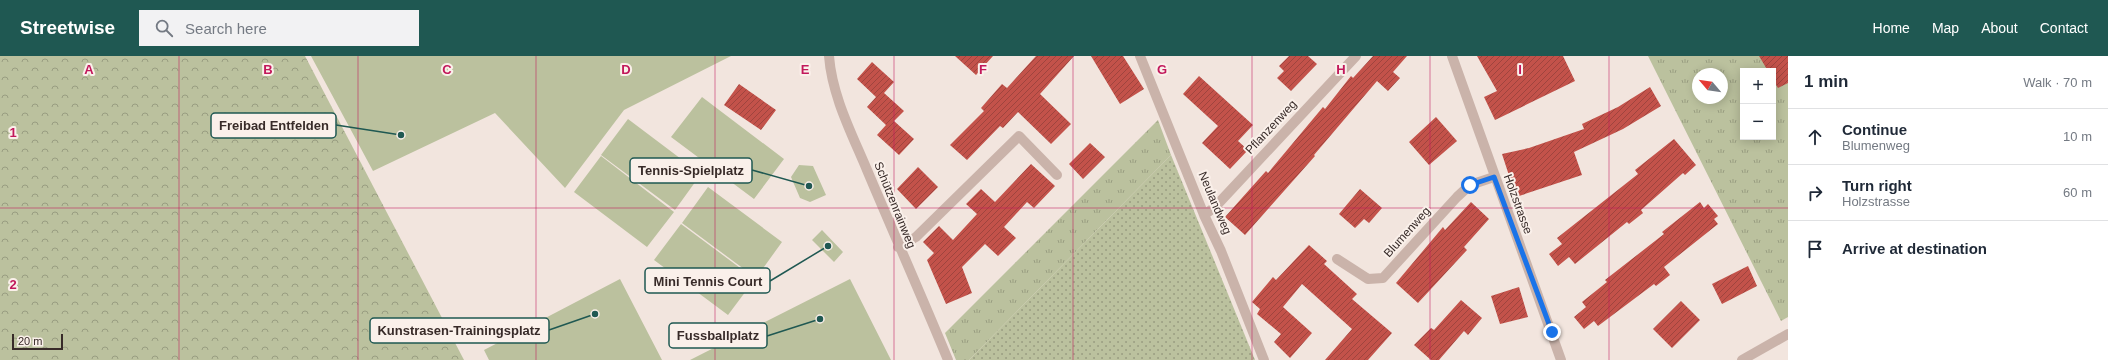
<!DOCTYPE html>
<meta charset="utf-8">
<style>
body{margin:0;font-family:Helvetica,sans-serif;background:#f2f2f3;color:#1f2937}
.controls{position:absolute;right:12px;top:12px;display:grid;overflow:hidden;border-radius:0px;box-shadow:0 2px 10px #0003}
.controls button{width:36px;height:36px;display:grid;place-items:center;padding:0;border:0;border-bottom:1px solid #e0e1e3;background:#fff;color:#1f2937;font:20px sans-serif}
.compass{position:absolute;left:1692px;top:12px;width:36px;height:36px;border-radius:50%;background:#fff;box-shadow:0 2px 10px #0003;rotate:299deg}
.scale{position:absolute;left:12px;bottom:10px;width:51px;box-sizing:border-box;padding-left:4px;border:2px solid #382b29;border-top:0;font-size:11px;line-height:14px;white-space:nowrap;color:#382b29;-webkit-text-stroke:3px #faf0ea;paint-order:stroke}
.stop{position:absolute;width:12px;height:12px;margin:-9px;border:3px solid #1a73e8;border-radius:50%;background:#fff}
.stop.end{background:#1a73e8;border-color:#fff;box-shadow:0 1px 4px #0008}
.list{margin:0;padding:0;list-style:none}
h2{display:flex;justify-content:space-between;align-items:center;height:52px;margin:0;padding:0 16px;font-size:17px}
h2 small{font-size:13px;font-weight:400;color:#747a83}
.list li{display:grid;grid-template-columns:26px 1fr auto;gap:12px;align-items:center;box-sizing:border-box;height:56px;padding:0 16px;border-top:1px solid #e0e1e3}
.list b{display:block;font-size:15px;white-space:nowrap}
.list p{margin:0;font-size:13px;white-space:nowrap;color:#747a83}
.list em{font-size:13px;font-style:normal;color:#747a83}
.icon{flex:none;width:22px;height:22px;fill:none;stroke:currentColor;stroke-width:2;stroke-linecap:round;stroke-linejoin:round}
.map{position:relative;flex:none;width:1788px;height:304px;overflow:hidden}
header{display:flex;align-items:center;gap:24px;box-sizing:border-box;height:56px;padding:0 20px;background:#1f5852;color:#fff}
header strong{font-size:19px}
nav{display:flex;gap:22px;margin-inline-start:auto;font-size:14px}
.search{width:280px;height:36px;background:#f2f2f3;display:flex;align-items:center;gap:10px;box-sizing:border-box;padding:0 14px;border-radius:0px;color:#747a83;font-size:15px}
main{display:flex}
aside{flex:1;background:#fff}
.map>svg:first-child{display:block}
.grass{fill:url(#grass-tufts);fill-rule:evenodd}
.forest{fill:url(#forest-crowns)}
.park{fill:#bbc19e}
.garden{fill:url(#garden-dots)}
.building{fill:url(#building-hatch)}
.lines{fill:none;stroke-linecap:round;stroke-linejoin:round}
.minor{stroke:#cab3aa;stroke-width:10}
.tertiary{stroke:#cab3aa;stroke-width:10}
.route{stroke:#1a73e8;stroke-width:5}
.grid{fill:none;stroke:#c2185b;stroke-width:1;stroke-opacity:0.55}
.labels{text-anchor:middle;dominant-baseline:central;stroke-width:4;stroke-linejoin:round;paint-order:stroke}
.street-label{font-size:12px;fill:#382b29;stroke:#faf0ea}
.grid-label{font-size:13px;text-anchor:middle;font-weight:bold;fill:#c2185b;stroke:#faf0ea;stroke-width:4;stroke-linejoin:round;paint-order:stroke}
.leader{fill:none;stroke:#1f5852;stroke-width:1.5}
.callout-dot{fill:#1f5852;stroke:#faf0ea;stroke-width:1.5}
.callout{fill:#faf0ea;stroke:#1f5852;stroke-width:1.5}
.callout-label{font-size:13px;text-anchor:middle;font-weight:bold;fill:#382b29}
</style>
<header>
<strong>Streetwise</strong>
<div class="search"><svg class="icon" aria-label="search" viewBox="0 0 24 24"><circle cx="10" cy="10" r="6"/><path d="M15 15l6 6"/></svg>Search here</div>
<nav><a>Home</a><a>Map</a><a>About</a><a>Contact</a></nav>
</header>
<main>
<div class="map">
<svg width="1788" height="304" viewBox="0 0 1788 304">
<defs>
<pattern id="grass-tufts" width="24" height="20" patternUnits="userSpaceOnUse"><rect width="24" height="20" fill="#bbc19e"/><path d="M3 7l-1-3M5 7V3M7 7l1-3M15 17l-1-3M17 17v-4M19 17l1-3" fill="none" stroke="#999d81"/></pattern>
<pattern id="forest-crowns" width="20" height="18" patternUnits="userSpaceOnUse"><rect width="20" height="18" fill="#bbc19e"/><path d="M2 6a3 3 0 1 1 6 0M12 15a3 3 0 1 1 6 0" fill="none" stroke="#999d81"/></pattern>
<pattern id="garden-dots" width="8" height="8" patternUnits="userSpaceOnUse"><rect width="8" height="8" fill="#bbc19e"/><path d="M2 2h.1M6 6h.1" fill="none" stroke="#999d81" stroke-width="1.8" stroke-linecap="round"/></pattern>
<pattern id="building-hatch" width="6" height="6" patternUnits="userSpaceOnUse"><rect width="6" height="6" fill="#c3524a"/><path d="M-1 1l2-2M0 6l6-6M5 7l2-2" fill="none" stroke="#9f443e"/></pattern>
</defs>
<rect width="100%" height="100%" fill="#f2e5de"/>
<path class="grass" d="M1648,0H1788V261L1781,265ZM1743,15H1773V81H1743ZM1698,18H1722V42H1698Z
M1158,64L1171,99L969,304H956L945,277Z"/>
<path class="forest" d="M0,0H305L464,304H0Z"/>
<path class="park" d="M311,0H731L624,54L565,132L495,57L373,115Z
M702,41L784,103L754,143L671,81Z
M628,63L701,118L675,154L601,99Z
M601,100L674,156L647,191L574,136Z
M799,109L813,110L826,139L810,146L800,142L791,121Z
M708,131L782,186L756,222L682,167Z
M681,168L755,223L728,259L654,204Z
M822,174L843,196L834,206L812,184Z
M620,223L662,304H489L484,294Z
M850,223L891,304H690Z"/>
<path class="garden" d="M1171,99L1255,304H969Z"/>
<path class="building" d="M955,0H993L976,19Z
M1036,0H1074L1040,38L1071,68L1051,88L1018,56L1003,72L1000,70L967,104L950,89L984,55L981,52L1002,28L1007,32Z
M1091,0H1123L1144,33L1120,48Z
M1289,0H1308L1317,8L1291,35L1277,22L1284,15L1279,10Z
M1373,0H1407L1393,16L1400,22L1388,35L1377,25L1314,99L1315,100L1245,179L1225,161L1266,115L1268,117L1323,51L1325,53L1351,20L1353,22Z
M1477,0H1563L1575,25L1495,64L1484,41L1497,35Z
M1759,0H1788V27L1778,32L1773,24V15H1768Z
M872,6L894,26L884,37L904,55L894,65L914,83L899,99L877,79L886,69L867,51L876,41L857,23Z
M1199,20L1253,69L1238,85L1248,94L1230,113L1202,87L1218,70L1183,38Z
M739,28L776,54L761,74L724,49Z
M1650,31L1661,50L1623,73L1574,96L1582,119L1516,141L1502,98L1529,92L1584,73L1582,68L1618,51Z
M1436,61L1457,85L1429,109L1409,86Z
M1674,83L1696,109L1685,119L1683,117L1641,154L1643,157L1629,168L1627,166L1575,208L1569,201L1558,210L1549,198L1562,188L1557,182L1638,118L1635,114Z
M1090,87L1105,101L1083,123L1069,108Z
M1031,108L1055,130L1034,152L1027,146L1004,171L1016,182L998,200L985,188L962,211L972,237L946,248L927,204L934,197L923,186L939,170L953,184L977,158L966,148L981,133L995,146Z
M918,111L938,131L916,153L897,133Z
M1360,133L1382,152L1369,167L1364,163L1355,172L1339,158Z
M1471,146L1489,163L1464,191L1467,194L1418,247L1396,227L1443,171L1445,174Z
M1700,146L1704,152L1708,148L1718,160L1714,163L1718,168L1664,211L1670,219L1656,230L1654,228L1598,270L1594,265L1584,273L1574,261L1586,251L1582,246L1607,226L1605,224L1664,178L1662,176Z
M1309,189L1327,205L1324,208L1357,238L1352,243L1392,277L1368,304H1325L1352,273L1302,228L1283,251L1312,277L1290,302L1274,286L1281,278L1257,258L1260,253L1252,246L1273,221L1276,224Z
M1748,210L1757,230L1722,248L1712,228Z
M1519,231L1528,261L1500,268L1491,240Z
M1461,244L1482,262L1468,279L1464,275L1439,304H1431L1414,289L1431,272L1434,274Z
M1681,245L1700,264L1672,292L1653,273Z"/>
<g class="lines">
<path class="minor" d="M829,0C832,40 852,78 867,114C894,178 922,241 948,304
M1140,0L1204,159L1221,195L1264,304
M1452,0L1561,304
M1204,159L1215,151L1356,0
M898,191L916,181L1019,80L1057,119
M1337,203L1368,223L1383,222L1457,141L1470,129L1494,121"/>
<path class="tertiary" d="M1742,304L1788,278"/>
</g>
<g class="lines">
<path class="route" d="M1470,129L1494,121L1552,276"/>
</g>
<path class="grid" d="M179,0V304M358,0V304M536,0V304M715,0V304M894,0V304M1073,0V304M1252,0V304M1430,0V304M1609,0V304M0,152H1788"/>
<g class="labels">
<g class="street-label">
<text transform="translate(1271 71) rotate(-47)">Pflanzenweg</text>
<text transform="translate(1215 147) rotate(67)">Neulandweg</text>
<text transform="translate(1518 148) rotate(70)">Holzstrasse</text>
<text transform="translate(895 149) rotate(68)">Schützenrainweg</text>
<text transform="translate(1407 176) rotate(-48)">Blumenweg</text>
</g>
</g>
<g class="grid-label">
<text x="89" y="18">A</text>
<text x="268" y="18">B</text>
<text x="447" y="18">C</text>
<text x="626" y="18">D</text>
<text x="805" y="18">E</text>
<text x="983" y="18">F</text>
<text x="1162" y="18">G</text>
<text x="1341" y="18">H</text>
<text x="1520" y="18">I</text>
<text x="13" y="81">1</text>
<text x="13" y="233">2</text>
</g>
<path class="leader" d="M401 79L336 69M809 130L752 114M828 190L770 225M595 258L549 274M820 263L767 280"/>
<g class="callout-dot">
<circle cx="401" cy="79" r="4"/>
<circle cx="809" cy="130" r="4"/>
<circle cx="828" cy="190" r="4"/>
<circle cx="595" cy="258" r="4"/>
<circle cx="820" cy="263" r="4"/>
</g>
<g class="callout">
<rect x="211" y="57" width="125" height="25" rx="4"/>
<rect x="630" y="102" width="122" height="25" rx="4"/>
<rect x="645" y="212" width="125" height="25" rx="4"/>
<rect x="370" y="262" width="179" height="25" rx="4"/>
<rect x="669" y="267" width="98" height="25" rx="4"/>
</g>
<g class="callout-label">
<text x="274" y="74">Freibad Entfelden</text>
<text x="691" y="119">Tennis-Spielplatz</text>
<text x="708" y="230">Mini Tennis Court</text>
<text x="459" y="279">Kunstrasen-Trainingsplatz</text>
<text x="718" y="284">Fussballplatz</text>
</g>
</svg>
<div class="controls">
<button>+</button>
<button>−</button>
</div>
<svg class="compass" viewBox="-18 -18 36 36"><path d="M0-13l5 13h-10z" fill="#e53935"/><path d="M0 13l5-13h-10z" fill="#747a83"/></svg>
<div class="scale">20 m</div>
<div class="stop" style="left:1470px;top:129px"></div>
<div class="stop end" style="left:1552px;top:276px"></div>
</div>
<aside>
<h2>1 min<small>Walk · 70 m</small></h2>
<ul class="list">
<li><svg class="icon" aria-label="ahead" viewBox="0 0 24 24"><path d="M12 20V5M6 11l6-6 6 6"/></svg><div><b>Continue</b><p>Blumenweg</p></div><em>10 m</em></li>
<li><svg class="icon" aria-label="right" viewBox="0 0 24 24"><path d="M7 20v-9h11M14 6l5 5-5 5"/></svg><div><b>Turn right</b><p>Holzstrasse</p></div><em>60 m</em></li>
<li><svg class="icon" aria-label="arrive" viewBox="0 0 24 24"><path d="M6 21V4h12l-3 4 3 4H6"/></svg><div><b>Arrive at destination</b></div></li>
</ul>
</aside>
</main>
